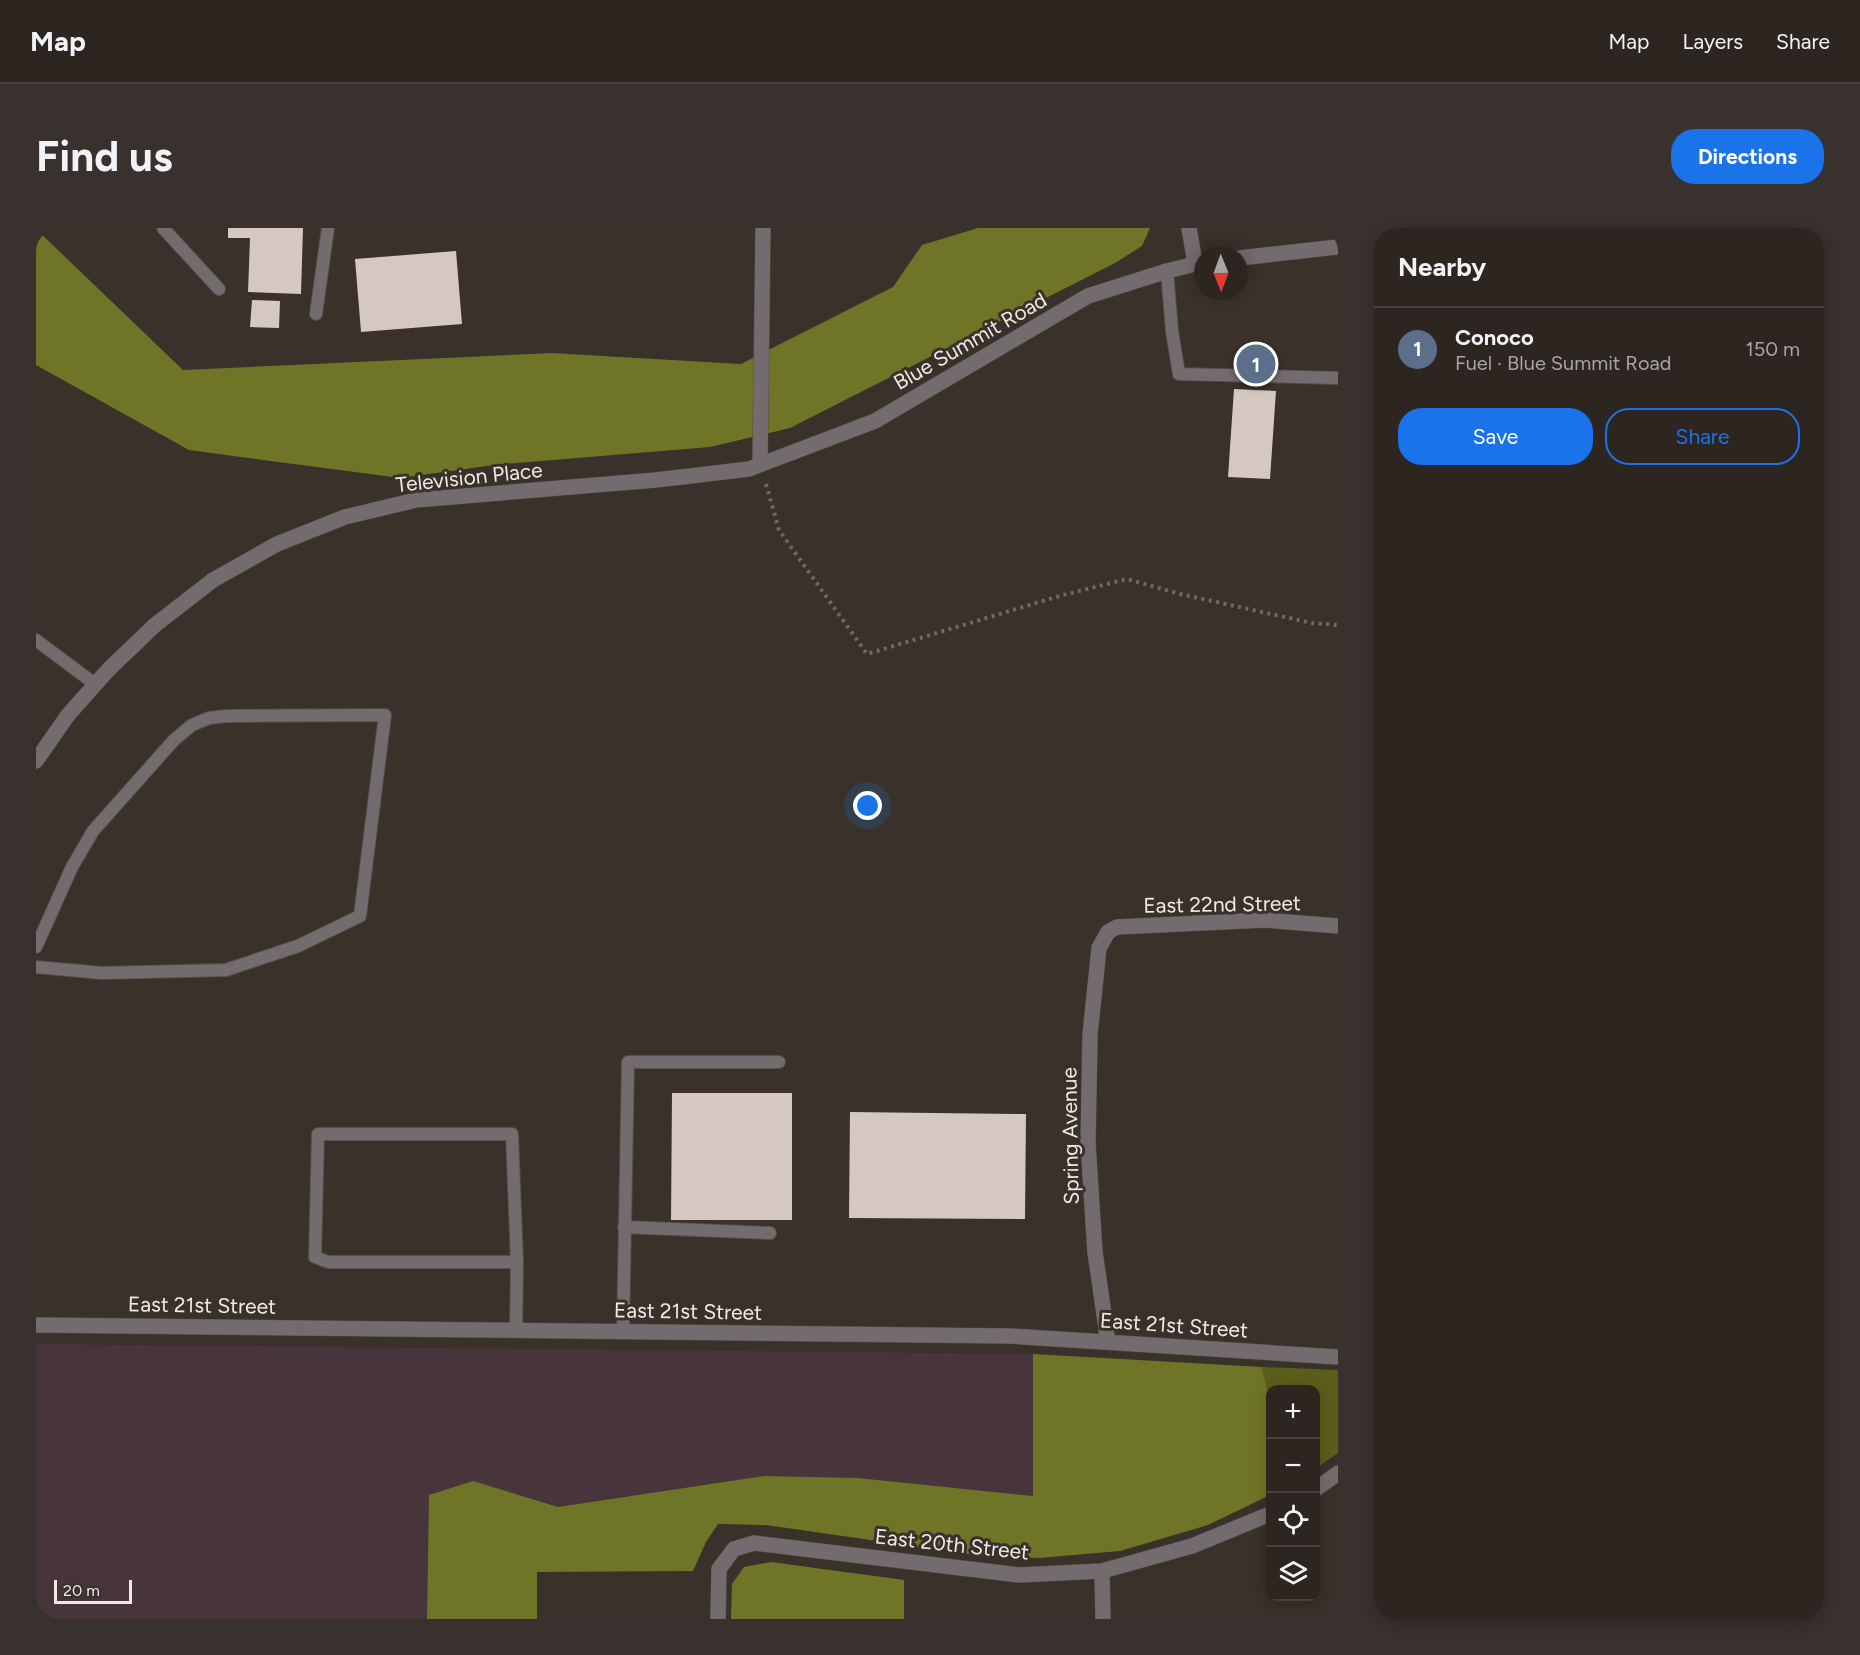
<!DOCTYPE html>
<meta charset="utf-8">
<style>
body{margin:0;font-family:Figtree,sans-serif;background:#38312d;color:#f1f3f6}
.controls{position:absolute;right:18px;bottom:18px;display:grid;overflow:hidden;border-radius:12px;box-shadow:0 3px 15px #0003}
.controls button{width:54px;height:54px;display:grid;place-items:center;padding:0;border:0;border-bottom:2px solid #48423e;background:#2c2520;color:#f1f3f6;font:30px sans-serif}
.compass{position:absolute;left:1158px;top:18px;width:54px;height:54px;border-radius:50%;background:#2c2520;box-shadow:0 3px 15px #0003;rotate:179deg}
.scale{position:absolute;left:18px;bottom:15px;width:78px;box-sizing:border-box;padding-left:6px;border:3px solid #f0eae5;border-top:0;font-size:16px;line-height:21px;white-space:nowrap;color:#f0eae5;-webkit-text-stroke:4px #3a312a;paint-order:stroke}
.you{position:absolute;left:832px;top:578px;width:21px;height:21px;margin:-15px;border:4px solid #fff;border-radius:50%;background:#1a73e8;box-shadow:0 0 0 9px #1a73e833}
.badge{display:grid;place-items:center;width:39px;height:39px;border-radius:50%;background:#1a73e8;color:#fff;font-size:20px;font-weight:700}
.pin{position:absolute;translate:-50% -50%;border:3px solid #fff;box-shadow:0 2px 6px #0006}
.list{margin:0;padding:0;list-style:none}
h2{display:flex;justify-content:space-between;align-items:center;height:78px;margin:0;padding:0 24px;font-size:26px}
h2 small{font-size:20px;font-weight:400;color:#a6a5a5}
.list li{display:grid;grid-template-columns:39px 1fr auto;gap:18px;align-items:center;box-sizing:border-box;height:84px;padding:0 24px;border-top:2px solid #48423e}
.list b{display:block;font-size:22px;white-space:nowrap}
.list p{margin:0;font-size:20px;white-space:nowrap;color:#a6a5a5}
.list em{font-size:20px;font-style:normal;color:#a6a5a5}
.actions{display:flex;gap:12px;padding:18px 24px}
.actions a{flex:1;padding:14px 0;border:2px solid #1a73e8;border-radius:24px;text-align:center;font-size:21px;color:#1a73e8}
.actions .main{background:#1a73e8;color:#fff}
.icon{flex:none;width:33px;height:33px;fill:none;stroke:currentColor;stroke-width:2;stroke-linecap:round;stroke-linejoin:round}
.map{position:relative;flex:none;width:1302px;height:1391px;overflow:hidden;border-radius:24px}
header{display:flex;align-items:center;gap:36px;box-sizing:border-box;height:84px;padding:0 30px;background:#2c2520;border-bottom:2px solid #48423e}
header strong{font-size:28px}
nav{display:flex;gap:33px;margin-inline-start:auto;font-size:21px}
.intro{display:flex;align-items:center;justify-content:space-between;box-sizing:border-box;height:144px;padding:0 36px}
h1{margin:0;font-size:42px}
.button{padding:15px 27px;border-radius:24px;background:#1a73e8;color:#fff;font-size:21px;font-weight:700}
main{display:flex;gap:36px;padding:0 36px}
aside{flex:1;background:#2c2520;border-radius:24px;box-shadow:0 3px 15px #0003}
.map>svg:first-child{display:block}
.commercial{fill:#48353c}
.green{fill:#5a5e1b}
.forest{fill:#6f7527}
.building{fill:#d6c7c2}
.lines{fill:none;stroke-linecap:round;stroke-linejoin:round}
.lane-casing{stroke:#574f48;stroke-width:14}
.street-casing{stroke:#574f48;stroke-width:16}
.path{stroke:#716962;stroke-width:4;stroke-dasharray:3 4.5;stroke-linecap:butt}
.lane{stroke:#736c6e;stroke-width:12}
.street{stroke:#736c6e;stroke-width:15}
.labels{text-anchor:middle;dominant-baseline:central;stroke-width:6;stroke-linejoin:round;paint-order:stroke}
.street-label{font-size:21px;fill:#f0eae5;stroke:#3a312a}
</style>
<header>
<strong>Map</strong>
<nav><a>Map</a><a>Layers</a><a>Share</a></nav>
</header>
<div class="intro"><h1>Find us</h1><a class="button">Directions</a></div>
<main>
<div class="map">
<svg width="1302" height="1391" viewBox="0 0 1302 1391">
<rect width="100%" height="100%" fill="#3a312a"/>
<path class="commercial" d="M0,1116L997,1126V1268L822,1250L728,1248L522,1279L437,1253L393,1267L391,1391H0Z"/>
<path class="green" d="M1226,1139L1302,1142V1225L1280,1240V1162H1234V1175Z"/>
<path class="forest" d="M942,0H1114L1106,18L1079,35L754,200L674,219L458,237L364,250L153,222L0,137V1L147,142L515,125L705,136L857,59L886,17Z
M997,1126L1226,1139L1234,1175V1267L1172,1297L1084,1323L1003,1330L939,1327L730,1297L682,1296L670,1314L657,1343L501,1344V1391H391L393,1267L437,1253L522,1279L728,1248L822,1250L997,1268Z
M735,1334L868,1352V1391H695L696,1356L708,1339Z"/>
<path class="building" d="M192,0H267L265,66L212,64L214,10H192Z
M420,23L426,96L325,104L319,31Z
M216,72L244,73L243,100L214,99Z
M1198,161L1240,163L1234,251L1192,249Z
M636,865H756V992H635Z
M814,884L990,886L989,991L813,990Z"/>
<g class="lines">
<g class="lane-casing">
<path id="lane" d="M127,0L183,61
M1131,43L1136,103L1143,146L1302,150
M280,86L292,0
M0,412L59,456
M0,719L36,639L57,603L138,512L156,497L173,490L191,488L349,487L324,688L262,718L190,742L66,745L0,739
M588,999L734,1005
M480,1102L481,1034L476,906H282L279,1029L292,1034H481
M587,1103L592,834H743"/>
</g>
<g class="street-casing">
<path id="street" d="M1153,0L1159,35
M1203,30L1302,19
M724,237L727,0
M0,533L32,487L73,441L119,397L177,352L241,316L309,289L380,272L620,252L713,241L839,193L1052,68L1131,43L1167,34
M0,1097L974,1108L1302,1129
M1072,1114L1059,1024L1052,915L1054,807L1063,720L1072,704L1081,699L1229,692L1302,698
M1280,1261L1302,1245
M1066,1343L1067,1391
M682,1391L683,1341L698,1321L718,1315L983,1347L1066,1343L1156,1318L1234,1286"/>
</g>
<path class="path" d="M730,256L743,302L831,426L1027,367L1091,351L1144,366L1276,395L1302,397"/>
<use href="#lane" class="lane"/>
<use href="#street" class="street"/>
</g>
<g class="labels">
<g class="street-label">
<text transform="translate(934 113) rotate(-30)">Blue Summit Road</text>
<text transform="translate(433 249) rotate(-6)">Television Place</text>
<text transform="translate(1186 676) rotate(-1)">East 22nd Street</text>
<text transform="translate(1034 908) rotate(-91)">Spring Avenue</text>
<text transform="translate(166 1077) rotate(1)">East 21st Street</text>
<text transform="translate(652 1083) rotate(1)">East 21st Street</text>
<text transform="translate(1138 1097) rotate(4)">East 21st Street</text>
<text transform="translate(916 1316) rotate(6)">East 20th Street</text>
</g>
</g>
</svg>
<div class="controls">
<button>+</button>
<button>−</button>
<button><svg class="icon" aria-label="locate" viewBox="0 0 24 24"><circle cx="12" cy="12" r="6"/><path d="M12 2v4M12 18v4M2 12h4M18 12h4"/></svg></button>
<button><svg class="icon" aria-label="layers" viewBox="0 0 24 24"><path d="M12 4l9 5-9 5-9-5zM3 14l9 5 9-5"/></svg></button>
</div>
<svg class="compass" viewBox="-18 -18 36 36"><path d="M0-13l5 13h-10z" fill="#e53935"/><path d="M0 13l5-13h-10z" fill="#a6a5a5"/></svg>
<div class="scale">20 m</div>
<div class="you"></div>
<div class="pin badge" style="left:1220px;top:136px;background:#5c6f8a">1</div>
</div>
<aside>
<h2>Nearby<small></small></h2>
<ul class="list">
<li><span class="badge" style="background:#5c6f8a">1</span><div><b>Conoco</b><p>Fuel · Blue Summit Road</p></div><em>150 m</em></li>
</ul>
<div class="actions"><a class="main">Save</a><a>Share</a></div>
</aside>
</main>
